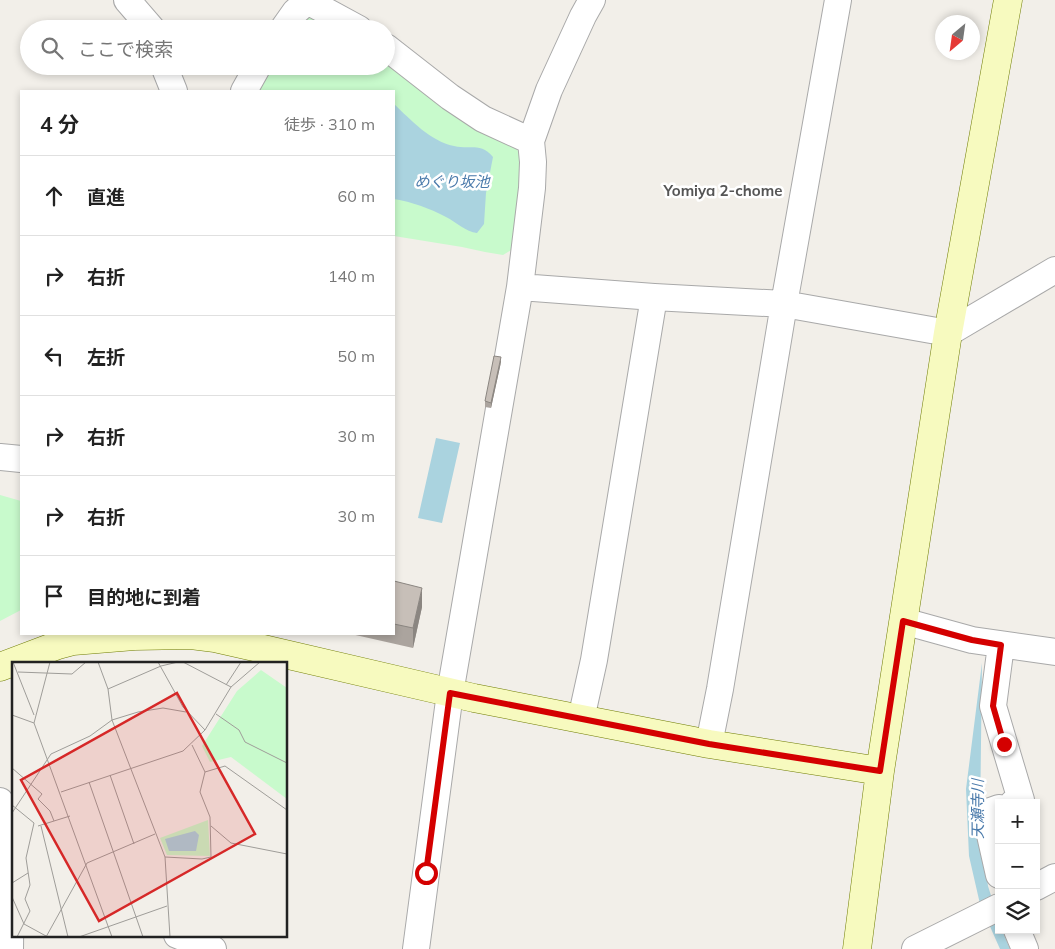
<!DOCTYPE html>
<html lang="ja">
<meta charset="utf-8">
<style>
body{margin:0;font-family:Mulish,"Noto Sans JP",sans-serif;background:#f2f2f2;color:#222}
.controls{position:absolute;right:15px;bottom:15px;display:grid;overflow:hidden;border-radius:0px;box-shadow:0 2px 8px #0003}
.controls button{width:45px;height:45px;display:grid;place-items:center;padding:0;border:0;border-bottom:1px solid #e0e0e0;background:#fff;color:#222;font:25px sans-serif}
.compass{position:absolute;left:935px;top:15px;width:45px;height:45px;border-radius:50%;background:#fff;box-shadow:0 2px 8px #0003;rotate:209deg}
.stop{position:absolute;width:15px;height:15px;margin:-11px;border:4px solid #d40000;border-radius:50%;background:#fff}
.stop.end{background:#d40000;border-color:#fff;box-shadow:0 1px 5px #0008}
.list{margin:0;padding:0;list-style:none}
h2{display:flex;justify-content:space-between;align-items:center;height:65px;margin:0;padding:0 20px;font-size:21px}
h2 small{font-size:16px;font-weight:400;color:#767676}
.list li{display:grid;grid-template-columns:32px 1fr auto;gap:15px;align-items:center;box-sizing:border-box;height:80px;padding:0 20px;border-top:1px solid #e0e0e0}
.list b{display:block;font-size:19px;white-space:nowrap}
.list em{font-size:16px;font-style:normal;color:#767676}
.icon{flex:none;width:28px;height:28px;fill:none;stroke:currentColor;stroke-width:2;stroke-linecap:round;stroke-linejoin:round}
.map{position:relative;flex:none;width:1055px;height:949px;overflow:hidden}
.search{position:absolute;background:#fff;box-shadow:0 2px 8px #0003;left:20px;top:20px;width:375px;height:55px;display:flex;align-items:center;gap:12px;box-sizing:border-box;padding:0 18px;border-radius:28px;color:#767676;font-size:19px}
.panel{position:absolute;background:#fff;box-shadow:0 2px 8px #0003;left:20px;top:90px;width:375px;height:545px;border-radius:0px}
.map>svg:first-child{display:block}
.park{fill:#c8facc}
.water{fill:#aad3df}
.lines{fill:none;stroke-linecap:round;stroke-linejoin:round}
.street-casing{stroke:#a9a9a9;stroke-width:28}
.secondary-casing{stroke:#707d05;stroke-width:29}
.street{stroke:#fff;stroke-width:26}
.secondary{stroke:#f7fabf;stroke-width:28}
.wall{fill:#aba49e}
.shaded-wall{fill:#8b8681}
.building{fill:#c7bfb8;stroke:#8b8681}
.route{stroke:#d40000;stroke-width:6}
.labels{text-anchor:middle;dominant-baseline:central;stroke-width:5;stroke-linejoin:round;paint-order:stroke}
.water-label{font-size:15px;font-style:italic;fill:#4a7aab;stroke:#fff}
.neighbourhood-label{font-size:15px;font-weight:bold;fill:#555;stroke:#fff}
.inset-road{fill:none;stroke:#9f9d99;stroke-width:1}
.view{fill:#d62828;fill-opacity:0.15;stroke:#d62828;stroke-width:2.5}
.inset-edge{fill:none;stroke:#222;stroke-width:2.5}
</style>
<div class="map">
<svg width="1055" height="949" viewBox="0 0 1055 949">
<rect width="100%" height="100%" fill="#f2efe9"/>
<path class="park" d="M309,15L339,29H291Z
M386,59L515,147L521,155L525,164L513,249L503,255L485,252L462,247L394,236V91H251L265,66H386Z
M0,495L21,501V610L0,621Z"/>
<path class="water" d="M394,104C411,120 430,141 454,146C470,150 481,142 493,157L486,193L484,224L477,233C466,232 456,222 446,217C429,208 412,202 394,199Z
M436,438L460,443L442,523L418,518Z
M982,663L980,824L988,886L999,921V930H1002L1010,949H1000L980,904L969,856L966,789Z"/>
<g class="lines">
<g class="street-casing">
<path id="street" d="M127,0L152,29
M283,29L295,12L304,4H313L359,29
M386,47L450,97L483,119L531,141
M164,66L174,91
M244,91L258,66
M520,287L654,297L784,304L948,333L1055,270
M0,457L21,459
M903,621L972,640L1055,652
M1001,645L993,706L1021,800L1013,803
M581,719L594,660L654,297
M709,744L720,689L784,304L838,0
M0,801L7,826L11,861L10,949
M999,808L985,813L999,875
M1036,887L1055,877
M1017,930L1025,949
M177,935L213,949
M416,949L450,693L520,287L532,188L533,162L531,141L549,90L583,16L592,0
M915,949L999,907"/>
</g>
<g class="secondary-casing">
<path id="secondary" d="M0,667L58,645L73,641L134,636L191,635L215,638L263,649L474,698L709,744L880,771
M857,949L880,771L948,333L1008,0"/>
</g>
<use href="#street" class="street"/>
<use href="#secondary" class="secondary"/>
</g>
<path class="wall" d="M501,362L491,408L485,407V401Z
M394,581L422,607L413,648L351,634H394Z"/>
<path class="shaded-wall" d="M501,357V362L491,408V403Z
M422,588V607L413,648V628Z"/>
<path class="building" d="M494,356L501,357L491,403L485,401Z
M394,581L422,588L413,628L394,624Z"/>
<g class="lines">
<path class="route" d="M426,873L450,693L709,744L880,771L903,621L972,640L1001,645L993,706L1004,744"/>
</g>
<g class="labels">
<g class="water-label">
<text x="452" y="181">めぐり坂池</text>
<text transform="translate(977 809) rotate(-90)">天瀬寺川</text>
</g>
<g class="neighbourhood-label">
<text x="723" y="190">Yomiya 2-chome</text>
</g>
</g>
<g transform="translate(12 662)">
<rect width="275" height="275" fill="#f2efe9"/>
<path d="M249,8L275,26V137L219,95L198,100L190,84L225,29ZM196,158L198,194L155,193L148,176Z" fill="#c8facc"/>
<path d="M183,169L187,173L184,189H157L153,177Z" fill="#aad3df"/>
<path class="inset-road" d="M1,0L22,53M38,0L22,61L100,275M86,0L96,27L100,58L153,195L158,275M146,0L171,45L193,68M171,0L219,25M6,10L60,12L74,0M214,23L229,0M96,27L149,4L166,0M204,52L227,68L233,80L275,101M0,53L22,61M0,106L30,132L26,137L38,149L42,159M193,110L213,104L275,148M98,113L122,182M77,120L131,275M49,130L171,89L193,68L219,25L248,0M0,143L22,161L14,196L18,223L13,237L18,249L5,275M0,151L39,92L78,74L100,58L126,50L151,46L174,50M26,164L58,154M29,164L56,275M199,164L219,181L275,192M153,195L190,197L199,195L198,155L188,130L193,110L180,83M0,221L16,211M0,235L12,262L34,274M34,275L75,201L143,172M67,275L155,244"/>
<path class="view" d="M165,31L243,172L87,259L9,118Z"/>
<rect width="275" height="275" class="inset-edge"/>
</g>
</svg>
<div class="controls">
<button>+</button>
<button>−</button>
<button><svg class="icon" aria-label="layers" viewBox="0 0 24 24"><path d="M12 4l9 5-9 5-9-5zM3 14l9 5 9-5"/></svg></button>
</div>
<svg class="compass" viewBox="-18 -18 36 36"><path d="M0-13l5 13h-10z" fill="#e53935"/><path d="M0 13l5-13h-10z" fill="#767676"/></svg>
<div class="stop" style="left:426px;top:873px"></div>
<div class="stop end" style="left:1004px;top:744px"></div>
<div class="search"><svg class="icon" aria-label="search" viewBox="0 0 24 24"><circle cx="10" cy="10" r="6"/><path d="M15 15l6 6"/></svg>ここで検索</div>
<section class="panel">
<h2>4 分<small>徒歩 · 310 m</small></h2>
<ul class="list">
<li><svg class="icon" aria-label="ahead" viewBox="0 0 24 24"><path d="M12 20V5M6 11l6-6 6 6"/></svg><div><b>直進</b></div><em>60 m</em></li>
<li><svg class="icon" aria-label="right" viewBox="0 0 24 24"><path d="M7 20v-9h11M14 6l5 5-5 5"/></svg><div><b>右折</b></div><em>140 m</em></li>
<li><svg class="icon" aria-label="left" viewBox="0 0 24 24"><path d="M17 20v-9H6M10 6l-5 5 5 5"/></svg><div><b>左折</b></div><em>50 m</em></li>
<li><svg class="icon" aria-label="right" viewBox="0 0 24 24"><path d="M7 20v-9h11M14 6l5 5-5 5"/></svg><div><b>右折</b></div><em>30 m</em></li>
<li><svg class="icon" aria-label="right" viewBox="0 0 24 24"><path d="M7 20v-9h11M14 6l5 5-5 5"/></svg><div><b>右折</b></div><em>30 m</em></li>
<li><svg class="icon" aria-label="arrive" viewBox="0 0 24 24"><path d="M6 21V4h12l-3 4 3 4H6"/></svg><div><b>目的地に到着</b></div></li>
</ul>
</section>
</div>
